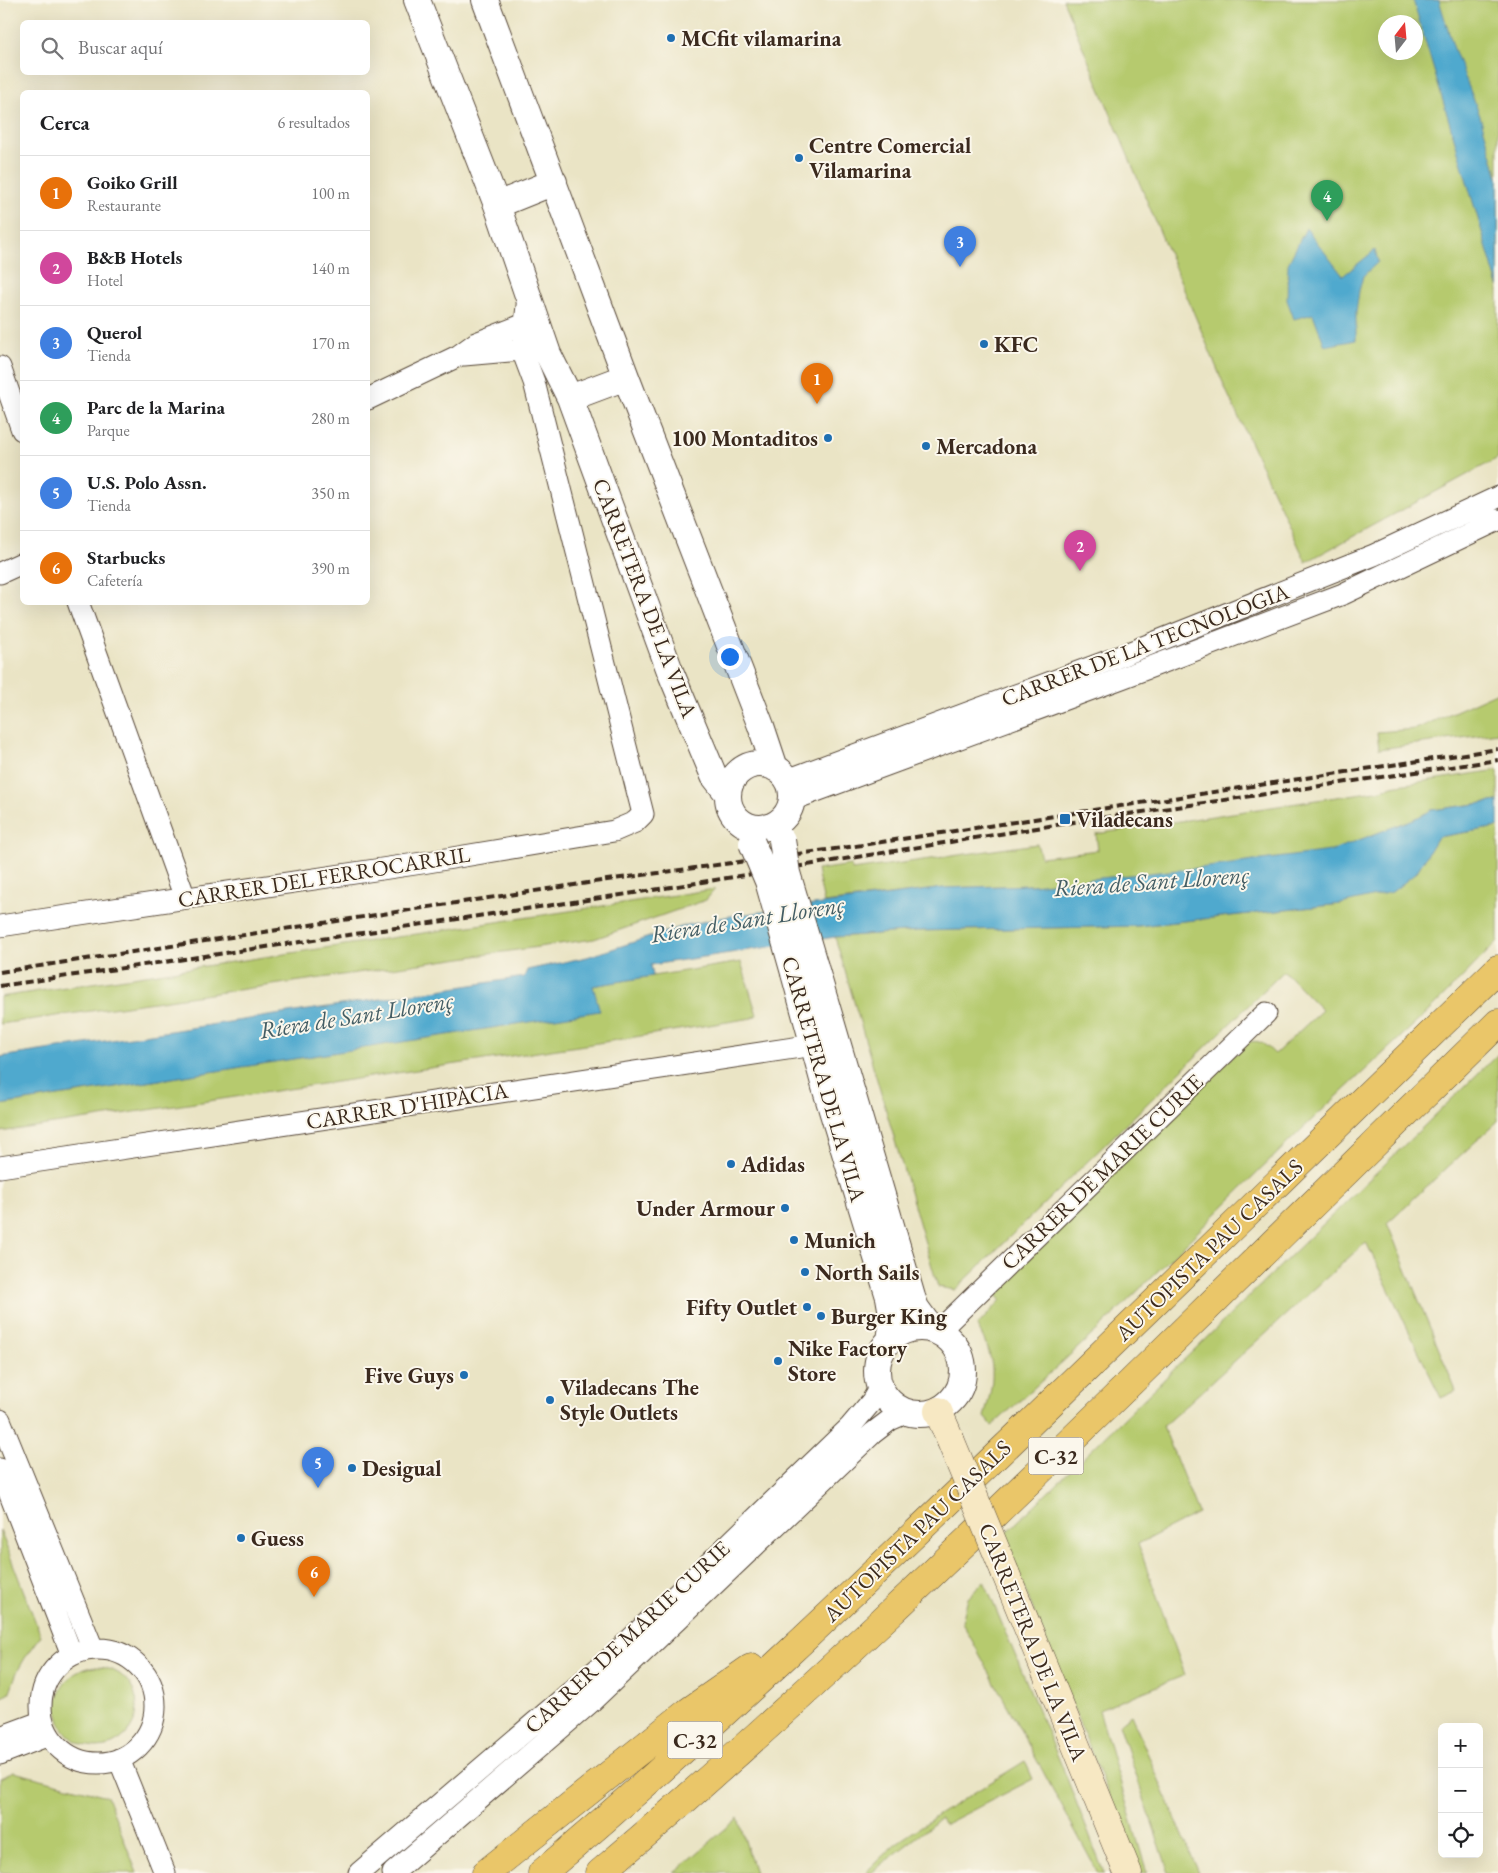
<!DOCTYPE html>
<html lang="es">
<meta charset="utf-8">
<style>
body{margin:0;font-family:"EB Garamond",serif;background:#f6f6f6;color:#202124}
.controls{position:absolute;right:15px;bottom:15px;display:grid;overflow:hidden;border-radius:8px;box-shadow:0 5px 20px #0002}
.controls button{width:45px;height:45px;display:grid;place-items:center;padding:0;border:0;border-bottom:1px solid #e0e0e0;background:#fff;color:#202124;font:25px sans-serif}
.compass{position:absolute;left:1378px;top:15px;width:45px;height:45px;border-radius:50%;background:#fff;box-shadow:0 5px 20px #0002;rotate:16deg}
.you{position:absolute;left:729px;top:656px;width:18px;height:18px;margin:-12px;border:4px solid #fff;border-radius:50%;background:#1a73e8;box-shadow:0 0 0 8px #1a73e833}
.badge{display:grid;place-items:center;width:32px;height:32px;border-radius:50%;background:#7c3aed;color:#fff;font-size:16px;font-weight:700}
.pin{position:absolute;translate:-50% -41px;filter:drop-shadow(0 1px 2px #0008)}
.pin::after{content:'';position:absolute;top:26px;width:18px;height:15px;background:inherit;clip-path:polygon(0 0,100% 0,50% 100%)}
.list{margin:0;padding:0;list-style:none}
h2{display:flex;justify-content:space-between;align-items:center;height:65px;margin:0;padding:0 20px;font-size:21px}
h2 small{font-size:16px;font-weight:400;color:#757577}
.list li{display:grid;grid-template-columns:32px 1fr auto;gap:15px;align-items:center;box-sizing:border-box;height:75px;padding:0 20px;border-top:1px solid #e0e0e0}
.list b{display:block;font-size:19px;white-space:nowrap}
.list p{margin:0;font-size:16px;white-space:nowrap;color:#757577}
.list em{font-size:16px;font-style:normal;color:#757577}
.icon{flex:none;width:28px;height:28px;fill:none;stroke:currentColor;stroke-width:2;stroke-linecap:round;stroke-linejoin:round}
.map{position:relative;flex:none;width:1498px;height:1873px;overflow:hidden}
.search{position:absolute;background:#fff;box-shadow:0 5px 20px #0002;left:20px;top:20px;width:350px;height:55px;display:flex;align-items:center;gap:12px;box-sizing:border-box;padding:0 18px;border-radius:8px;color:#757577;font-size:19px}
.panel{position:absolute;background:#fff;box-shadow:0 5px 20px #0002;left:20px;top:90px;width:350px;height:515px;border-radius:8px}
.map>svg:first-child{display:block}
.green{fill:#b6ca6e;stroke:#787a46;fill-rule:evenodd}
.water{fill:#50a9ce;stroke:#466a76}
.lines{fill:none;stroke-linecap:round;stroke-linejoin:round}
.minor-casing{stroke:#554637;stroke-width:23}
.tertiary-casing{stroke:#554637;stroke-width:28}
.secondary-casing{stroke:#554637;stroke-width:29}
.motorway-casing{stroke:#554637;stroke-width:29}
.minor{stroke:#fff;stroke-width:21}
.tertiary{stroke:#fff;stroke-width:26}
.secondary{stroke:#f7e8c3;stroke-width:28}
.motorway{stroke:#eac669;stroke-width:28}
.rail{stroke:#3b2a1e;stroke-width:4;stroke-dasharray:8 4;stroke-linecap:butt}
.tertiary-bridge-casing{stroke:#554637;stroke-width:28;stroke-linecap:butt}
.secondary-bridge-casing{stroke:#554637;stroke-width:29;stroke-linecap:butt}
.tertiary-bridge{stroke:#fff;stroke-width:26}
.secondary-bridge{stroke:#f7e8c3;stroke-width:28}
.poi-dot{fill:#1f6fb2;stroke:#fbf7ec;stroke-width:2}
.labels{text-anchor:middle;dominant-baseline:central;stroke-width:4;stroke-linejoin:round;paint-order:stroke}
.shield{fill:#fbf7ec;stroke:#75685c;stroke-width:1}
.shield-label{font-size:21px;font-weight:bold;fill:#3b2a1e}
.poi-label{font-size:22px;font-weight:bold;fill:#3b2a1e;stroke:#fbf7ec;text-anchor:start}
.street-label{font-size:22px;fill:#3b2a1e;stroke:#fbf7ec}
.water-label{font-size:24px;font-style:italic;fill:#435d64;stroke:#fbf7ec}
</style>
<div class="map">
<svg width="1498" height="1873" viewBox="0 0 1498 1873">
<rect width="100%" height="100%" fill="#fbf7ec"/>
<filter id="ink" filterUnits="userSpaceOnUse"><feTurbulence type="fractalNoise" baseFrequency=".02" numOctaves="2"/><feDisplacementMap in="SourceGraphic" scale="10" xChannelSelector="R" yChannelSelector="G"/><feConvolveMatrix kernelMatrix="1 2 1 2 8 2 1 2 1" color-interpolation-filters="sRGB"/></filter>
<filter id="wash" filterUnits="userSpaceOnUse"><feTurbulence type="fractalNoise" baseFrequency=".0096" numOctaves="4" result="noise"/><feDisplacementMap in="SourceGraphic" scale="20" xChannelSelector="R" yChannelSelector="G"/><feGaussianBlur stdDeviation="1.12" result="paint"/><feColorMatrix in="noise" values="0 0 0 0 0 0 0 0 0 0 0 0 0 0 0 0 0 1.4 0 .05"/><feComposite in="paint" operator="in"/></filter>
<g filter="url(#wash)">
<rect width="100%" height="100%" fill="#eae4c5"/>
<path class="green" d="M1063,0H1498V458L1306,562L1226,390ZM1386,22H1416V52H1386Z
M1498,692V733L1379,749L1377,732L1416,729Z
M1498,770V801L1432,810L1348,858L1174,880L944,888L824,903L817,870L851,865L852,870L1037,844L1041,857L1098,850L1096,834L1382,790L1392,786Z
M1498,827V941L1433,1007L1301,1130L1104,1324L992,1426L984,1417C995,1379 997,1361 977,1326L1001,1300L995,1292L1245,1044C1259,1037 1265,1045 1275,1054L1322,1010L1284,971L955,1290L938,1287L835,937L918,931L1138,926L1341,904L1416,873L1437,837Z
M715,889L706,900L594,939L0,1024V997Z
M741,962L757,1015L752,1018L598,1043L0,1132V1105L590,1012L584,987Z
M1498,1054V1121L1387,1223L1456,1391L1441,1398L1366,1242L1163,1426L1198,1513L1138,1544L1185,1675L1099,1710L1147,1873H1141L1003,1536Z
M0,1530L41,1636L25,1658L17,1672L9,1694L0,1698Z
M984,1581L1066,1776L1104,1873H1098L962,1622L968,1598Z
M57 1707a40 40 0 1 1 80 0a40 40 0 1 1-80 0Z
M1131,1715L1199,1873H1169L1119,1724Z
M1025,1761L1033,1779L944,1825L941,1818L871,1873L867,1871L895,1844L938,1815Z
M14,1772L107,1796L137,1873H0V1778Z
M738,1818L755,1873H674Z"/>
<path class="water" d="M1413,0H1439L1453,46L1480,116L1498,177V286Z
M1306,228L1343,276L1375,250L1378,262L1363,276L1359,291L1356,312V340L1325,346L1313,314L1294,319L1287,300L1288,264Z
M1498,801V827L1438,837L1416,873L1392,892L1341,904L1138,926L918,931L835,937L651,965L653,976L593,986L600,1011L0,1105V1057L524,977L527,970L587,957L687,925L730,916L944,888L1032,885L1208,867L1330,851L1414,819L1432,810Z"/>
</g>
<g filter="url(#ink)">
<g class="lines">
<g class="minor-casing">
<path id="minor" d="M464,355L522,350L535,352
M0,367L22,430
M368,399L458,356L476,343L525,324
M0,573L22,563
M78,602L185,898
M787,780L1113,659L1374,555L1498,497
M792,800L1122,678L1343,594L1498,520
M0,926L422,863L614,831L635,822L643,814L534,382L522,350L528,297
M0,1167L814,1045
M940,1333L949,1321L1266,1013
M0,1420L93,1649
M0,1469L72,1655
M41 1706a57 57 0 1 1 114 0a57 57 0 1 1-114 0Z
M0,1737L43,1721
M0,1754L49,1735
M119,1759L165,1873
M359,1873L614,1655L850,1427L872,1401L880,1387
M393,1873L592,1701L873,1433L890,1420L906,1413"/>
</g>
<g class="tertiary-casing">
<path id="tertiary" d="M417,0L497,205L548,354L570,398L670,671L714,776L728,794
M485,0L626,377L761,726L775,768
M497,205L554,182
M570,398L626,377
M728 796a32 32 0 1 1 64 0a32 32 0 1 1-64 0Z
M815,967L912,1297L916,1308L932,1330
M794,973L825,1087L889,1297L893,1320L890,1340
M877 1371a43 43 0 1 1 86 0a43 43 0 1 1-86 0Z"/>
</g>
<g class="secondary-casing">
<path id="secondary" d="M938,1411L950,1439
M1005,1572L1128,1873"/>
</g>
<g class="motorway-casing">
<path id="motorway" d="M486,1873L688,1712L751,1668
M542,1873C707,1734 863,1584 1019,1434C1179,1280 1339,1125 1498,969
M600,1873C796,1707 981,1529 1165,1349C1276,1241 1387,1132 1498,1023"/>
</g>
<use href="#minor" class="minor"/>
<use href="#tertiary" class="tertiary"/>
<use href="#secondary" class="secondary"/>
<use href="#motorway" class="motorway"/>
<path class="rail" d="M0,972L614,879L849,847L1498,749
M0,986L628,894L1074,822L1498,760"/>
<g class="tertiary-bridge-casing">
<path id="tertiary-bridge" d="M782,840L787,873L815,967
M752,843L768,881L794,973"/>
</g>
<g class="secondary-bridge-casing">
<path id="secondary-bridge" d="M950,1439L1005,1572"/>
</g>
<use href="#tertiary-bridge" class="tertiary-bridge"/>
<use href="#secondary-bridge" class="secondary-bridge"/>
</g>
</g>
<g class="poi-dot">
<circle cx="671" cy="38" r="5"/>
<circle cx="799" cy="158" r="5"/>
<circle cx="984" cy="344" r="5"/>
<circle cx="828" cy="438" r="5"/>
<circle cx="926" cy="446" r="5"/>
<rect x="1059" y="813" width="12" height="12" rx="2.5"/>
<circle cx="731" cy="1164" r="5"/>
<circle cx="785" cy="1208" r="5"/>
<circle cx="794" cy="1240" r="5"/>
<circle cx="805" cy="1272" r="5"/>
<circle cx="807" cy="1307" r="5"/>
<circle cx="821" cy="1316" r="5"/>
<circle cx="778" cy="1361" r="5"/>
<circle cx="464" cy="1375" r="5"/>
<circle cx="550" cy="1400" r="5"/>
<circle cx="352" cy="1468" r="5"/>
<circle cx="241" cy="1538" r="5"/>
</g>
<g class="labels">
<g class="shield">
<rect x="1028.5" y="1437.5" width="55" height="37" rx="4"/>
<rect x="667.5" y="1721.5" width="55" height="37" rx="4"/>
</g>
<g class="shield-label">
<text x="1056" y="1456">C-32</text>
<text x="695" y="1740">C-32</text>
</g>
<g class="poi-label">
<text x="681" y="38">MCfit vilamarina</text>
<text x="809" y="145">Centre Comercial<tspan x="809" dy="25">Vilamarina</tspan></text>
<text x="994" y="344">KFC</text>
<text x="818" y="438" text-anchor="end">100 Montaditos</text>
<text x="936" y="446">Mercadona</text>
<text x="1076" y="819">Viladecans</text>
<text x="741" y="1164">Adidas</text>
<text x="775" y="1208" text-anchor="end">Under Armour</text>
<text x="804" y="1240">Munich</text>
<text x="815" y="1272">North Sails</text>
<text x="797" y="1307" text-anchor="end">Fifty Outlet</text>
<text x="831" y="1316">Burger King</text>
<text x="788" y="1348">Nike Factory<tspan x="788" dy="25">Store</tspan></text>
<text x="454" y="1375" text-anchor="end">Five Guys</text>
<text x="560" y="1387">Viladecans The<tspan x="560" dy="25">Style Outlets</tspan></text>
<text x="362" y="1468">Desigual</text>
<text x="251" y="1538">Guess</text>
</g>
<g class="street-label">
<text transform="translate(645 598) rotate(69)">CARRETERA DE LA VILA</text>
<text transform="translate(1145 645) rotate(-21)">CARRER DE LA TECNOLOGIA</text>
<text transform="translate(324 877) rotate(-9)">CARRER DEL FERROCARRIL</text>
<text transform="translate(824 1079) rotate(74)">CARRETERA DE LA VILA</text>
<text transform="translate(407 1106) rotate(-9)">CARRER D'HIPÀCIA</text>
<text transform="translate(1102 1172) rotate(-44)">CARRER DE MARIE CURIE</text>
<text transform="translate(1209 1250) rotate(-44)">AUTOPISTA PAU CASALS</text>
<text transform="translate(917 1531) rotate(-44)">AUTOPISTA PAU CASALS</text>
<text transform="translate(627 1637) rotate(-43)">CARRER DE MARIE CURIE</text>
<text transform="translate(1033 1642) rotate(68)">CARRETERA DE LA VILA</text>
</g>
<g class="water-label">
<text transform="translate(1151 881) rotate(-4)">Riera de Sant Llorenç</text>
<text transform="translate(747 919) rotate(-9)">Riera de Sant Llorenç</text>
<text transform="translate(356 1015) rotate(-9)">Riera de Sant Llorenç</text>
</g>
</g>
</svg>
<div class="controls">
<button>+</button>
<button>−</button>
<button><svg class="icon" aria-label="locate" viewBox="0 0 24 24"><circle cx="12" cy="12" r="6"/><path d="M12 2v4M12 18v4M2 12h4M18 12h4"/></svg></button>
</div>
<svg class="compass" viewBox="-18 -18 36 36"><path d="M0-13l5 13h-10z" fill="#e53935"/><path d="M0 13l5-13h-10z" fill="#757577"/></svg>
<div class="you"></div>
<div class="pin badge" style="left:817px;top:404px;background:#e8710a">1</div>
<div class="pin badge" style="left:1080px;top:571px;background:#d1479c">2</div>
<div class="pin badge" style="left:960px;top:267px;background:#3f7fe0">3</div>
<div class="pin badge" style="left:1327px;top:221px;background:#2e9e5b">4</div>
<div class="pin badge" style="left:318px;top:1488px;background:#3f7fe0">5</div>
<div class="pin badge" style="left:314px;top:1597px;background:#e8710a">6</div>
<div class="search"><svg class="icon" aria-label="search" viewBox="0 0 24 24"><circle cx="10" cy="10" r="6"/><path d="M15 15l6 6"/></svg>Buscar aquí</div>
<section class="panel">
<h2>Cerca<small>6 resultados</small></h2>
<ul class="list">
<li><span class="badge" style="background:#e8710a">1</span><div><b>Goiko Grill</b><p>Restaurante</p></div><em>100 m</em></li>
<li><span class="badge" style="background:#d1479c">2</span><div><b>B&amp;B Hotels</b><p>Hotel</p></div><em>140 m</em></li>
<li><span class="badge" style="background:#3f7fe0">3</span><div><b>Querol</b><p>Tienda</p></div><em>170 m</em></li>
<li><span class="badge" style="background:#2e9e5b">4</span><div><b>Parc de la Marina</b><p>Parque</p></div><em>280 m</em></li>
<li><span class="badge" style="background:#3f7fe0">5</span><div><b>U.S. Polo Assn.</b><p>Tienda</p></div><em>350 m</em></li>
<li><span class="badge" style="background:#e8710a">6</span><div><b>Starbucks</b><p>Cafetería</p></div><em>390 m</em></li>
</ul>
</section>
</div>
